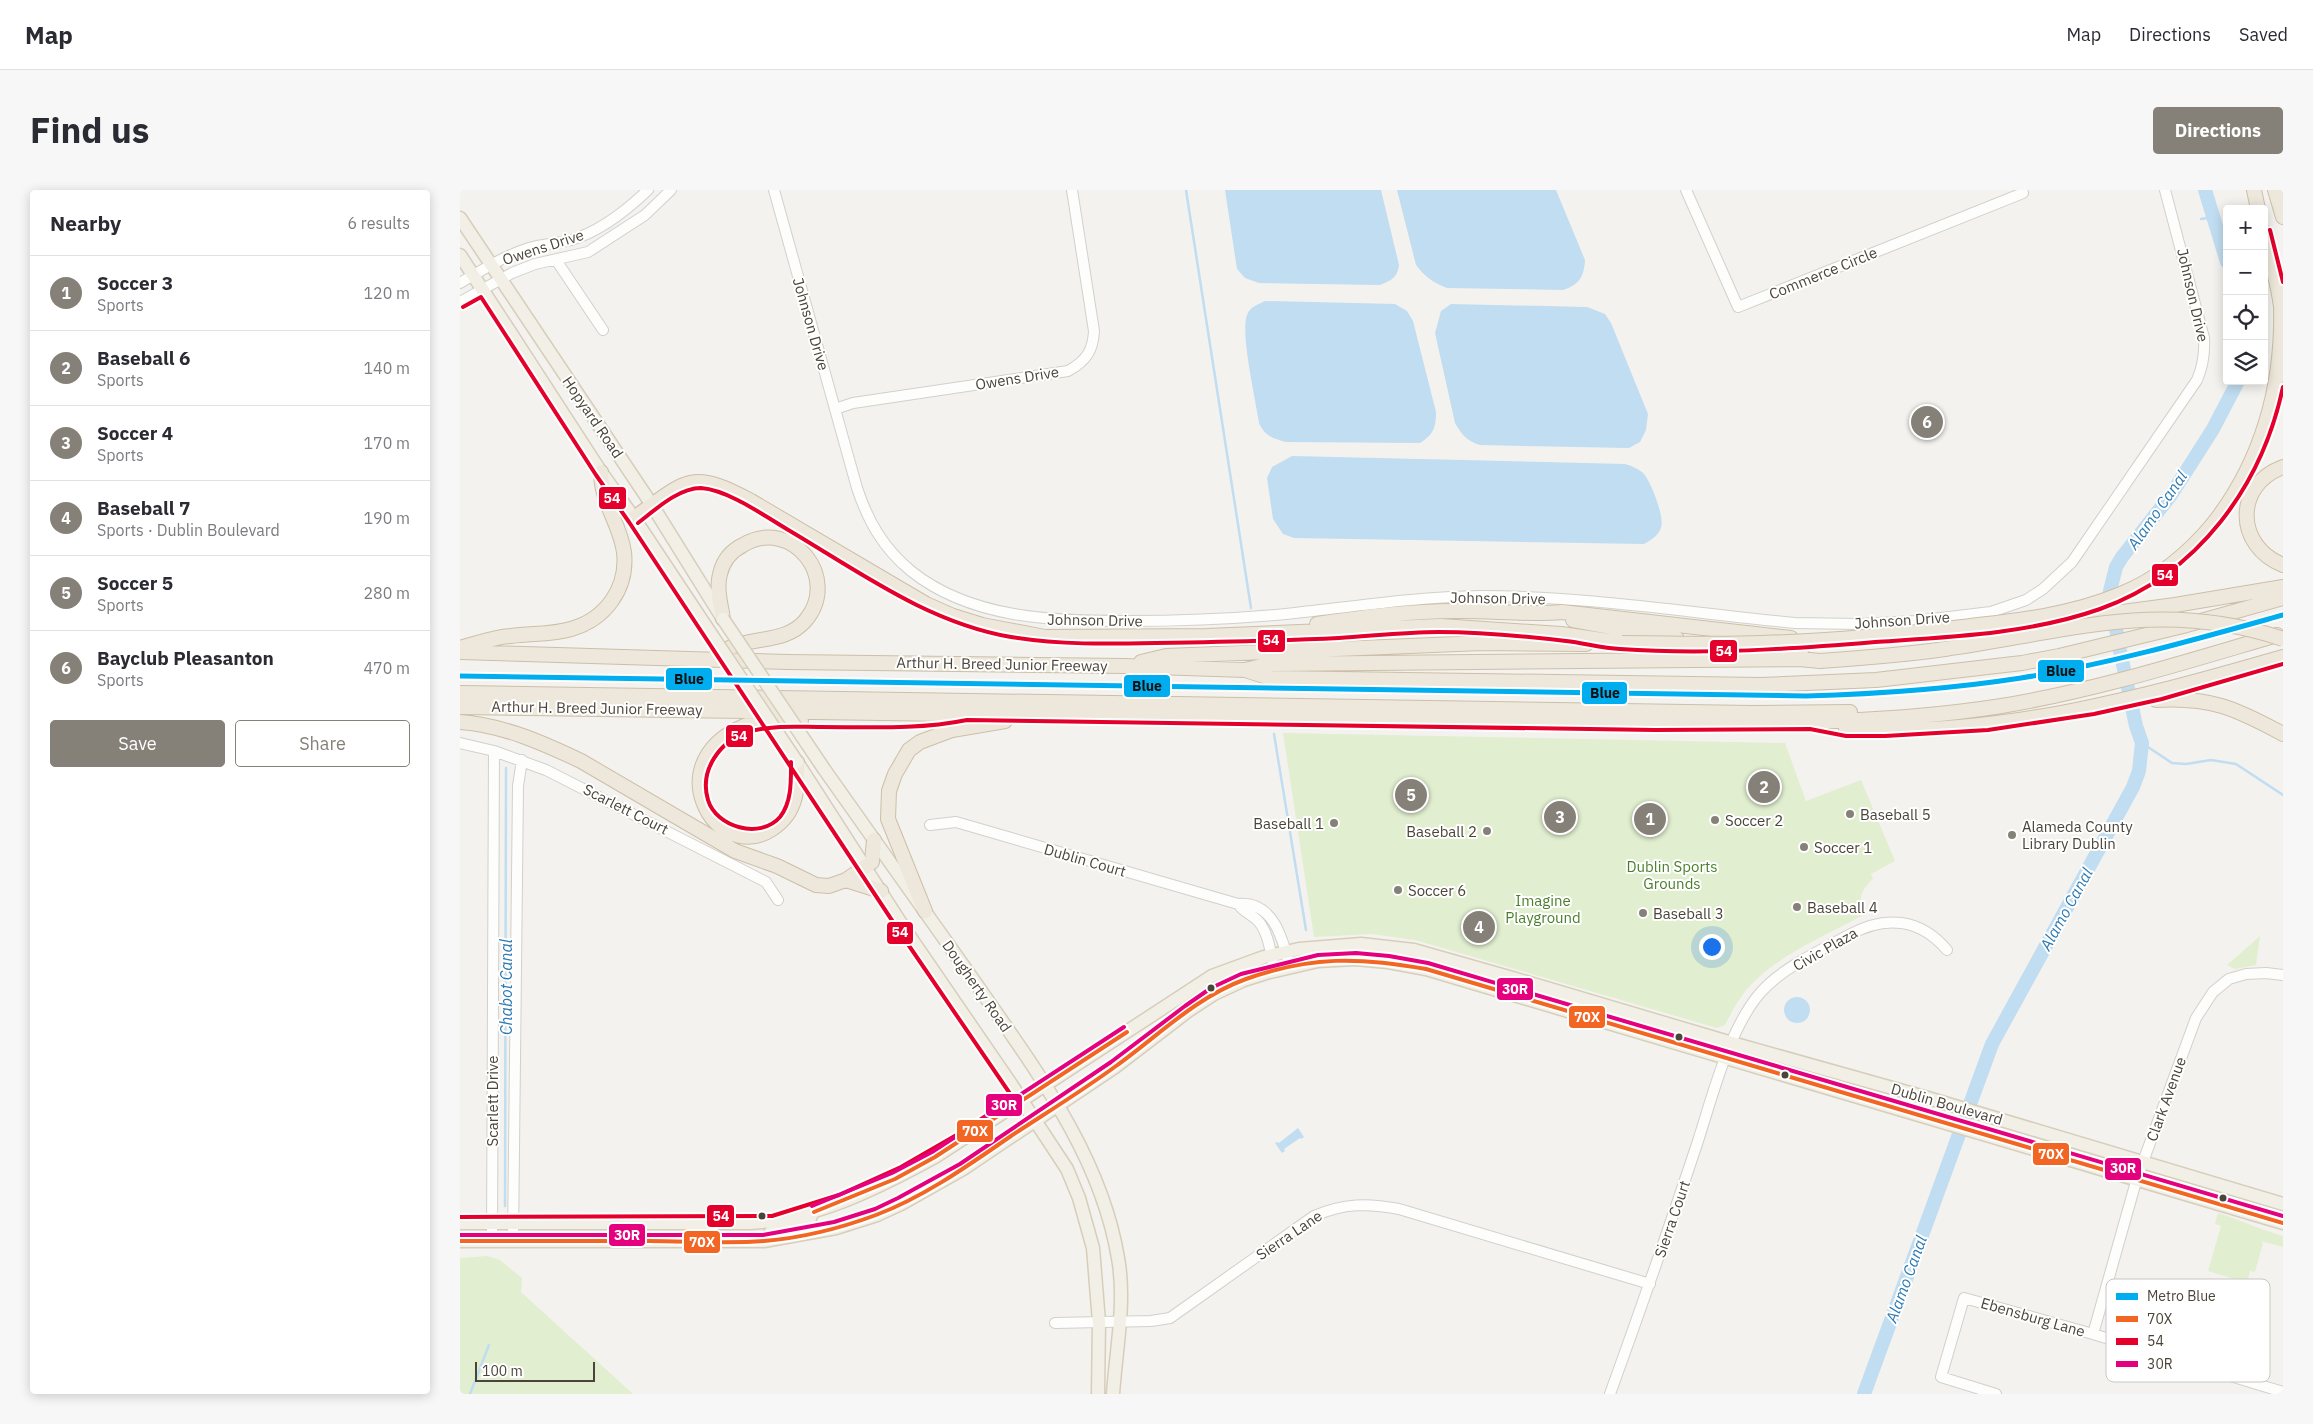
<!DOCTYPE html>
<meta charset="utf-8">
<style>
body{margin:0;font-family:"IBM Plex Sans",sans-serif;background:#f7f7f7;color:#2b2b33}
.controls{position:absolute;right:15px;top:15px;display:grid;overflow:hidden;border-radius:5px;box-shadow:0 2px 12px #0003}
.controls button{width:45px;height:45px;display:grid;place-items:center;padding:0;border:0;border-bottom:1px solid #e1e1e2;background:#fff;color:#2b2b33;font:25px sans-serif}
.scale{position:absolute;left:15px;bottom:12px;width:120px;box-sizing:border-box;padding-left:5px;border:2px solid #4b4439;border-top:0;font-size:14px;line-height:18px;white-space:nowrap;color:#4b4439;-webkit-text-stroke:4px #fff;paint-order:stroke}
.you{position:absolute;left:1251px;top:756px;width:18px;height:18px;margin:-12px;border:4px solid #fff;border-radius:50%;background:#1a73e8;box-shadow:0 0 0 8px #1a73e833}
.badge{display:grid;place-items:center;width:32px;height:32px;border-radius:50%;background:#868178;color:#fff;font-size:16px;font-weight:700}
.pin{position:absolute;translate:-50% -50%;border:2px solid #fff;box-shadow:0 1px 5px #0006}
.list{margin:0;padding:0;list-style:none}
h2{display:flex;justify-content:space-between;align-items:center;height:65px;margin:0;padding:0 20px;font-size:21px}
h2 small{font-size:16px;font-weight:400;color:#7c7c81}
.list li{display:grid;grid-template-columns:32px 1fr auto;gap:15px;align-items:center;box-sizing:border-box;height:75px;padding:0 20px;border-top:1px solid #e1e1e2}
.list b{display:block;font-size:19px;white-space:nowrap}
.list p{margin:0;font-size:16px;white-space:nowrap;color:#7c7c81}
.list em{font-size:16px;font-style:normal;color:#7c7c81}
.actions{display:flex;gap:10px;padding:15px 20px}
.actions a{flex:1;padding:11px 0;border:1px solid #868178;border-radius:5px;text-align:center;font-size:18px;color:#868178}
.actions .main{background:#868178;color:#fff}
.icon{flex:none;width:28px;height:28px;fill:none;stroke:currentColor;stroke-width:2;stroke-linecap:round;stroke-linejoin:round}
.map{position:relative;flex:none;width:1823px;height:1204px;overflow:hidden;border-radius:5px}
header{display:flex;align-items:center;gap:30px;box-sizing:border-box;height:70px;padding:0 25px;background:#fff;border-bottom:1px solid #e1e1e2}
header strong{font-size:24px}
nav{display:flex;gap:28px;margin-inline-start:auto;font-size:18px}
.intro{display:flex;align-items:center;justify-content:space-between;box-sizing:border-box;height:120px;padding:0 30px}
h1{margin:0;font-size:35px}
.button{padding:12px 22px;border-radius:5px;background:#868178;color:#fff;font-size:18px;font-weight:700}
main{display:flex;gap:30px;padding:0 30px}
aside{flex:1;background:#fff;border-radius:5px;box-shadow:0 2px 12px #0003}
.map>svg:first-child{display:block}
.green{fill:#e1eecf}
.water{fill:#c0ddf1}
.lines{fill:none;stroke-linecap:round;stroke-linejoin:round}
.stream{stroke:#c0ddf1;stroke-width:2.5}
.river{stroke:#c0ddf1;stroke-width:14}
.minor-casing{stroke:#d2d0cb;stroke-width:12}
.major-casing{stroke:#d6cebb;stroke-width:15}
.highway-casing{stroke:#ccbfa9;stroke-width:16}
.minor{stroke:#fdfdfc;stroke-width:10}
.major{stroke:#f2efe6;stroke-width:12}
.highway{stroke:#ede8db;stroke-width:14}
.major-bridge-casing{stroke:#d6cebb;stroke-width:15;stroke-linecap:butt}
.highway-bridge-casing{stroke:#ccbfa9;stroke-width:16;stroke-linecap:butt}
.major-bridge{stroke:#f2efe6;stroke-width:12}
.highway-bridge{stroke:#ede8db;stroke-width:14}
.bus-1-casing{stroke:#fff;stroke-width:8}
.bus-2-casing{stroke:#fff;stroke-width:8}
.bus-3-casing{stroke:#fff;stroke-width:8}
.bus-1{stroke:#f26522;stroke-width:4}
.bus-2{stroke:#e4002b;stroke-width:4}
.bus-3{stroke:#e5007d;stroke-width:4}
.metro-1-casing{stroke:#fff;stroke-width:9}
.metro-1{stroke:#00aeef;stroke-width:5}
.poi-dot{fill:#868178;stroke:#fff;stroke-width:2}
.bus-dot{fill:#4b4439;stroke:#fff;stroke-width:2}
.labels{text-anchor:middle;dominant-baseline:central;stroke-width:4;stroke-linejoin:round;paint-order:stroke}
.street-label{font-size:15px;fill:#4b4439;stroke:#fff}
.poi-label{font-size:15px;fill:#4b4439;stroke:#fff;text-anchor:start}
.park-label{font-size:15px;fill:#4a7f2a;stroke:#fff}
.water-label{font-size:16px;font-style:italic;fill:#2e7ab2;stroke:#fff}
.key{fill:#fff;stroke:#c9c7c4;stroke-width:1}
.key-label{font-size:14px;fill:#4b4439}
.line-badge{stroke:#fff;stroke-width:2}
.badge-label{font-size:14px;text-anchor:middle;font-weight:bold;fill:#fff}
.pale-badge-label{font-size:14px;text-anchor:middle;font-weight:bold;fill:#111}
</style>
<header>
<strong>Map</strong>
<nav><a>Map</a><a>Directions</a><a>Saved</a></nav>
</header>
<div class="intro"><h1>Find us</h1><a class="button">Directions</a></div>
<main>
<aside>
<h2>Nearby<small>6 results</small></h2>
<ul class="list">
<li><span class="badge">1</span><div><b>Soccer 3</b><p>Sports</p></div><em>120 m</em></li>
<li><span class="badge">2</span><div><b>Baseball 6</b><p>Sports</p></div><em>140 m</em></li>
<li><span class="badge">3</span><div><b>Soccer 4</b><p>Sports</p></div><em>170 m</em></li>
<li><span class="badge">4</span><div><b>Baseball 7</b><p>Sports · Dublin Boulevard</p></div><em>190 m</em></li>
<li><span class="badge">5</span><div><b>Soccer 5</b><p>Sports</p></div><em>280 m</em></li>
<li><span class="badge">6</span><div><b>Bayclub Pleasanton</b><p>Sports</p></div><em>470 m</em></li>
</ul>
<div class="actions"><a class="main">Save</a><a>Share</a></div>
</aside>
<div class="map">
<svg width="1823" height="1204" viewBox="0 0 1823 1204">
<rect width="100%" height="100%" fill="#f4f2ee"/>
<path class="green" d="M823,543L1325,553L1346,611L1401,590L1435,671L1411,684L1413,689C1400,700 1399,710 1401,726C1362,748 1317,765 1287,799C1278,810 1271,823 1265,835L1257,838L955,750L911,744L854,747Z
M1800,746L1796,775L1775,779L1767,775Z
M1758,1023C1781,1030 1801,1040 1823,1046V1057L1801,1051L1803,1053L1795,1082L1790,1081L1787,1093L1748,1081L1761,1036L1755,1034Z
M27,1066L40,1070L62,1088L61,1102L173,1204H0V1068Z"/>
<path class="water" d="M765,0H921L939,75C937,88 932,90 920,95L799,93L785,88L777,79Z
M937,0H1096L1125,70C1124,87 1119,95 1103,100L987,98C974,93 965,87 956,75Z
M805,111L935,114L947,121L953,131L976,222C976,238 973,245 960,253L826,252C812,248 805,246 799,233C796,211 780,143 787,125C790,117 797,115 805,111Z
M991,114L1127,117L1145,124L1151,133L1188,224L1186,240L1180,252L1169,258L1020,255C1007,251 1002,245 995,233L975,143L981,121Z
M832,266L1165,274C1172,276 1177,278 1183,283C1191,291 1205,328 1201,338C1198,346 1191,350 1184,354L834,348L823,344L813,329L807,288L812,277Z
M1324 820a13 13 0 1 1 26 0a13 13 0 1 1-26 0Z
M838,938L844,947L841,949L840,948L824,959L825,961L822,963L815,953L817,952L819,953Z"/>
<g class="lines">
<path class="stream" d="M726,0L791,418
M1741,29L1753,27
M814,544L846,740
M1682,553L1712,573L1726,574L1751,570L1776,574L1823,605
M45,1016L46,578
M10,1204L29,1155"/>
<path class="river" d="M1745,0L1767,72
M1404,1204L1532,854L1673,597L1679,581L1682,553L1676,536L1658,451L1650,401L1656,377L1662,367L1711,305L1753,239L1778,191"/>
<g class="minor-casing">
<path id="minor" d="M314,0L397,298C408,331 423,358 451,381C511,429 593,431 666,431C719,431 773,429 826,424C891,417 955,407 1021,406C1126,406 1231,423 1335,433L1399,434L1455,431L1531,422L1566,410L1583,399L1612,372L1737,190C1743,176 1745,164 1744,148L1705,0
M1226,0L1278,117L1563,3L1562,0
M96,70L143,140
M0,93C22,80 44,66 69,58C82,54 97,54 111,50C139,42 167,20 188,0
M0,112L52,83L75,74L128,62L185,25L211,0
M375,219L393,213L608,181C626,171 633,161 634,141L612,0
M0,553L34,561L86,580L306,692L318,710
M470,635L496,632L778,714C814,711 823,750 830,777
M778,714C784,723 792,724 799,732C809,744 811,766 815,781
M32,1051L34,561
M53,1051L58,596L62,570
M595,1133L691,1131L710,1128L854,1026C884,1013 908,1013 939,1019L1190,1094
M1633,1144L1677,988L1736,828L1753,802L1769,789L1786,784L1806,783L1823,785
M1150,1204C1180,1121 1209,1038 1237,954C1252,908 1269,838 1301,802C1322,778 1361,760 1389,745C1425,725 1460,728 1487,760
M1536,1204L1481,1187L1504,1108L1633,1144L1823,1202"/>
</g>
<g class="major-casing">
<path id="major" d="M0,28L192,315L263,429
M0,65L141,282L174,328L245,435
M337,572L446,741L551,894L607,979L619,1008L633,1058L639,1132L638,1204
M364,579C415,651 466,723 517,795C575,879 641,965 658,1068C666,1112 656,1160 653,1204
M0,1033H290C357,1029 418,998 475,967L752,786L804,767L839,759L901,754L954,760L1056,789L1272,853L1468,908L1823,1014
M306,1049L311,1042L348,1034L352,1023
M0,1051H304L376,1038L417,1025L441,1014L503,979L655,877L728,821L754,804L784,790L806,783L858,771L895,769L928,772L966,779L1823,1033"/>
</g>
<g class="highway-casing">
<path id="highway" d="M1794,0L1798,19
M1815,0L1823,27
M1823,277C1774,295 1775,356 1823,375
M174,328C226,291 230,278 291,311L466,414L493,426L522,435L585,447L747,446L981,436L1101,444L1162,453
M1753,334C1802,272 1823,196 1821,117C1818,92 1810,67 1804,42
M1113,430L1217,449
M857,434C905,427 954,420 1003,421C1036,421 1069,425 1102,422L1331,448
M1572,434L1715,415L1823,397
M3,457C18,453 35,447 51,446C70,443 92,445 111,439C146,429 168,398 164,362C160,333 141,313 141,282
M1298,458L1341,463
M0,462L328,472L665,476L785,480L810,488L1301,495L1416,490L1562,473L1599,466L1723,436L1823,408
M254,468C259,465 263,461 267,459C292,446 325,454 345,431C382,388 331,326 283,355C271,361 263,371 260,384C256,399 261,415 263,429
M681,472L706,466L1022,453L1126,454
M785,480L810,474L1339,469L1360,471
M0,503L1292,523L1390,522
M1696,510C1751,507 1775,518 1823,544
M0,517L1195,534C1309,533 1422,534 1535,517C1631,502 1725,472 1817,445
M0,532C43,535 83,553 121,571L275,661L317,676L356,695L369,696L386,690L412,672L414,650
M1386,539C1535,548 1681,508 1823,467
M337,572C338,599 337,623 312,639C255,676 193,567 292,533C307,528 326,531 341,531
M386,690L421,701
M465,721L428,629L429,601L435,584L449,560L460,552L492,540L545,531"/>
</g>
<use href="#minor" class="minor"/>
<use href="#major" class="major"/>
<use href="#highway" class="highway"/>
<g class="major-bridge-casing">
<path id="major-bridge" d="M263,429L364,579
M245,435L337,572"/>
</g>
<g class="highway-bridge-casing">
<path id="highway-bridge" d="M1162,453C1209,453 1256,455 1302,453C1369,451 1436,445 1502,437C1556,431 1611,425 1661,404C1697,389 1729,363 1753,334
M1360,471C1402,468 1444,465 1485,459C1606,442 1701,408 1823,449"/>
</g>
<use href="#major-bridge" class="major-bridge"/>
<use href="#highway-bridge" class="highway-bridge"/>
<g class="bus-1-casing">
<path id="bus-1" d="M354,1022L435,989L475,967L667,842
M0,1051C63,1051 126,1051 189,1051C226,1051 266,1054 304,1051C341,1048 381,1038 416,1025C464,1007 509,975 551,946C586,923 622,901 656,876C698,846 736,807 786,789C851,766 899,767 966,779L1823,1033"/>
</g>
<g class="bus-2-casing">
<path id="bus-2" d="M1810,40L1823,92
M178,333C195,320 218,298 241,298C269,300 306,327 330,341C401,383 469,433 551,447C599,455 648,454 696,453C757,452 818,451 879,448C912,446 945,442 979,442C1021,442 1064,446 1106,451C1124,453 1142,458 1160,459C1245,465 1331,459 1415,452C1490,447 1569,444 1640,419C1738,384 1802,296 1823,197
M331,572C331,590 332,612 320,627C300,650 256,637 248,610C239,580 260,551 288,542C311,535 336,537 359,537C408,537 458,540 507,530L1195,540L1350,539L1386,546H1425L1528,540L1634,524L1702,509L1823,474
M0,1027L312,1026L379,1005L441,977L500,943L553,908L441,744L169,332L136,285L21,107L3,117"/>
</g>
<g class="bus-3-casing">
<path id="bus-3" d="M352,1016L432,983L472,962L664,837
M0,1045H303L374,1032L415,1019L438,1008L500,974L651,872L725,816L751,798L781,784L858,765L896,763L929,766L968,773L1823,1026"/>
</g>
<use href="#bus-1" class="bus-1"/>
<use href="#bus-2" class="bus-2"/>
<use href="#bus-3" class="bus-3"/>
<g class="metro-1-casing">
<path id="metro-1" d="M0,486L1346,506C1418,504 1490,499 1561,488C1650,474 1737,449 1823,425"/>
</g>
<use href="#metro-1" class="metro-1"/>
</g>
<g class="poi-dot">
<circle cx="1390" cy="624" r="5"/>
<circle cx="1255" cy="630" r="5"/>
<circle cx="874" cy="633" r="5"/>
<circle cx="1027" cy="641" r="5"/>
<circle cx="1552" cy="645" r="5"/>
<circle cx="1344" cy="657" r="5"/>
<circle cx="938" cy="700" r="5"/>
<circle cx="1337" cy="717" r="5"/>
<circle cx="1183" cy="723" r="5"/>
</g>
<g class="bus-dot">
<circle cx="751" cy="798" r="4.5"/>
<circle cx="1219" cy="847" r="4.5"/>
<circle cx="1325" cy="885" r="4.5"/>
<circle cx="1763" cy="1008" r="4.5"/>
<circle cx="302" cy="1026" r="4.5"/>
</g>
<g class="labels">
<g class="street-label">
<text transform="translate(83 57) rotate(-18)">Owens Drive</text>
<text transform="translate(1363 83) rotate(-22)">Commerce Circle</text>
<text transform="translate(1733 105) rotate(77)">Johnson Drive</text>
<text transform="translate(351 134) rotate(74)">Johnson Drive</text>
<text transform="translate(557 188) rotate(-9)">Owens Drive</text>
<text transform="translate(133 227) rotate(56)">Hopyard Road</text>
<text transform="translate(1038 408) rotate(1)">Johnson Drive</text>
<text transform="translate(635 430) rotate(1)">Johnson Drive</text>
<text transform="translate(1442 430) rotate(-4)">Johnson Drive</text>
<text transform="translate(542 474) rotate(1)">Arthur H. Breed Junior Freeway</text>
<text transform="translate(137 518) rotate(1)">Arthur H. Breed Junior Freeway</text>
<text transform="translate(166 619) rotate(27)">Scarlett Court</text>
<text transform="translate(625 670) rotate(16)">Dublin Court</text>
<text transform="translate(1365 759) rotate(-30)">Civic Plaza</text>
<text transform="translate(517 796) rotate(55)">Dougherty Road</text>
<text transform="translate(1706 909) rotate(-70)">Clark Avenue</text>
<text transform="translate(32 911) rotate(-90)">Scarlett Drive</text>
<text transform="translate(1487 914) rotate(16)">Dublin Boulevard</text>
<text transform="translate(1212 1029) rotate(-71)">Sierra Court</text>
<text transform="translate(829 1045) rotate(-34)">Sierra Lane</text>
<text transform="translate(1573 1127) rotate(16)">Ebensburg Lane</text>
</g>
<g class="poi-label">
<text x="1400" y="624">Baseball 5</text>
<text x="1265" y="630">Soccer 2</text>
<text x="864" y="633" text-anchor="end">Baseball 1</text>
<text x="1562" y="636">Alameda County<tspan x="1562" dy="17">Library Dublin</tspan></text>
<text x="1017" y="641" text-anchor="end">Baseball 2</text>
<text x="1354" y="657">Soccer 1</text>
<text x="948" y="700">Soccer 6</text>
<text x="1347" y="717">Baseball 4</text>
<text x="1193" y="723">Baseball 3</text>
</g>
<g class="park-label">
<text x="1212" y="676">Dublin Sports<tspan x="1212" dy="17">Grounds</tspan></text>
<text x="1083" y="710">Imagine<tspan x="1083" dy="17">Playground</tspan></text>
</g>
<g class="water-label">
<text transform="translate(1697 320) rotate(-55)">Alamo Canal</text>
<text transform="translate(1606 719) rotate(-61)">Alamo Canal</text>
<text transform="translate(46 797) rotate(-90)">Chabot Canal</text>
<text transform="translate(1446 1089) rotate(-70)">Alamo Canal</text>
</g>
</g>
<rect x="1646" y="1089" width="164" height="103" rx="8" class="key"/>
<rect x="1656" y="1103" width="22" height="7" fill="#00aeef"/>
<rect x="1656" y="1126" width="22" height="6" fill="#f26522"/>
<rect x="1656" y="1148" width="22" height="7" fill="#e4002b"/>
<rect x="1656" y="1171" width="22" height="6" fill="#e5007d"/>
<g class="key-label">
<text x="1687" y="1111">Metro Blue</text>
<text x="1687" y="1134">70X</text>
<text x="1687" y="1156">54</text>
<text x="1687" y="1179">30R</text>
</g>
<g class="line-badge">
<rect x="138" y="296" width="29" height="24" rx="5" fill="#e4002b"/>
<rect x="1691" y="373" width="28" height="24" rx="5" fill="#e4002b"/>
<rect x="797" y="439" width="29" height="24" rx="5" fill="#e4002b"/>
<rect x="1249" y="449" width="29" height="24" rx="5" fill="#e4002b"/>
<rect x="1577" y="469" width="48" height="24" rx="5" fill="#00aeef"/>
<rect x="205" y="477" width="48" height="24" rx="5" fill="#00aeef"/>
<rect x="663" y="484" width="48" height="24" rx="5" fill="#00aeef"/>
<rect x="1121" y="491" width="47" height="24" rx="5" fill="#00aeef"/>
<rect x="265" y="534" width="29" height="24" rx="5" fill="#e4002b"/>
<rect x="426" y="731" width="28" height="24" rx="5" fill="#e4002b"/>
<rect x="1036" y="787" width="38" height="24" rx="5" fill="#e5007d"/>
<rect x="1108" y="815" width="38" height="24" rx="5" fill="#f26522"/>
<rect x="525" y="903" width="38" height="24" rx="5" fill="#e5007d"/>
<rect x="496" y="929" width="38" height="24" rx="5" fill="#f26522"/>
<rect x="1572" y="952" width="38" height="24" rx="5" fill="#f26522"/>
<rect x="1644" y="967" width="38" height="24" rx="5" fill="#e5007d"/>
<rect x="246" y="1014" width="29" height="24" rx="5" fill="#e4002b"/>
<rect x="148" y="1033" width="38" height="24" rx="5" fill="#e5007d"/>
<rect x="223" y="1040" width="38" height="24" rx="5" fill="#f26522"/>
</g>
<g class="badge-label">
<text x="152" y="313">54</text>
<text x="1705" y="390">54</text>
<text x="811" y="455">54</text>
<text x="1264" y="466">54</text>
<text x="279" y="551">54</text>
<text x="440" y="747">54</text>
<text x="1055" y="804">30R</text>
<text x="1127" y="832">70X</text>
<text x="544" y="920">30R</text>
<text x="515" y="946">70X</text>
<text x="1591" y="969">70X</text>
<text x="1663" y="983">30R</text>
<text x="261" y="1031">54</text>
<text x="167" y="1050">30R</text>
<text x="242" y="1057">70X</text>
</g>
<g class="pale-badge-label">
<text x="1601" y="486">Blue</text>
<text x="229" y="494">Blue</text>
<text x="687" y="501">Blue</text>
<text x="1145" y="508">Blue</text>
</g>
</svg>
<div class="controls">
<button>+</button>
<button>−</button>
<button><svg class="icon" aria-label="locate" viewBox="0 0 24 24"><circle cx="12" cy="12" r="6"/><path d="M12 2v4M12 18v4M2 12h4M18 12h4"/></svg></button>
<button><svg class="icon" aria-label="layers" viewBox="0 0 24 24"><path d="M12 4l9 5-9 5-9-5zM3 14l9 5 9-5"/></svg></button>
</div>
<div class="scale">100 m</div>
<div class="you"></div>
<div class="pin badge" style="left:1190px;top:629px">1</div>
<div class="pin badge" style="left:1304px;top:597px">2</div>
<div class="pin badge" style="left:1100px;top:627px">3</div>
<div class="pin badge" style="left:1019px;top:737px">4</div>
<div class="pin badge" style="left:951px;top:605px">5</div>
<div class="pin badge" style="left:1467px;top:232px">6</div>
</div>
</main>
